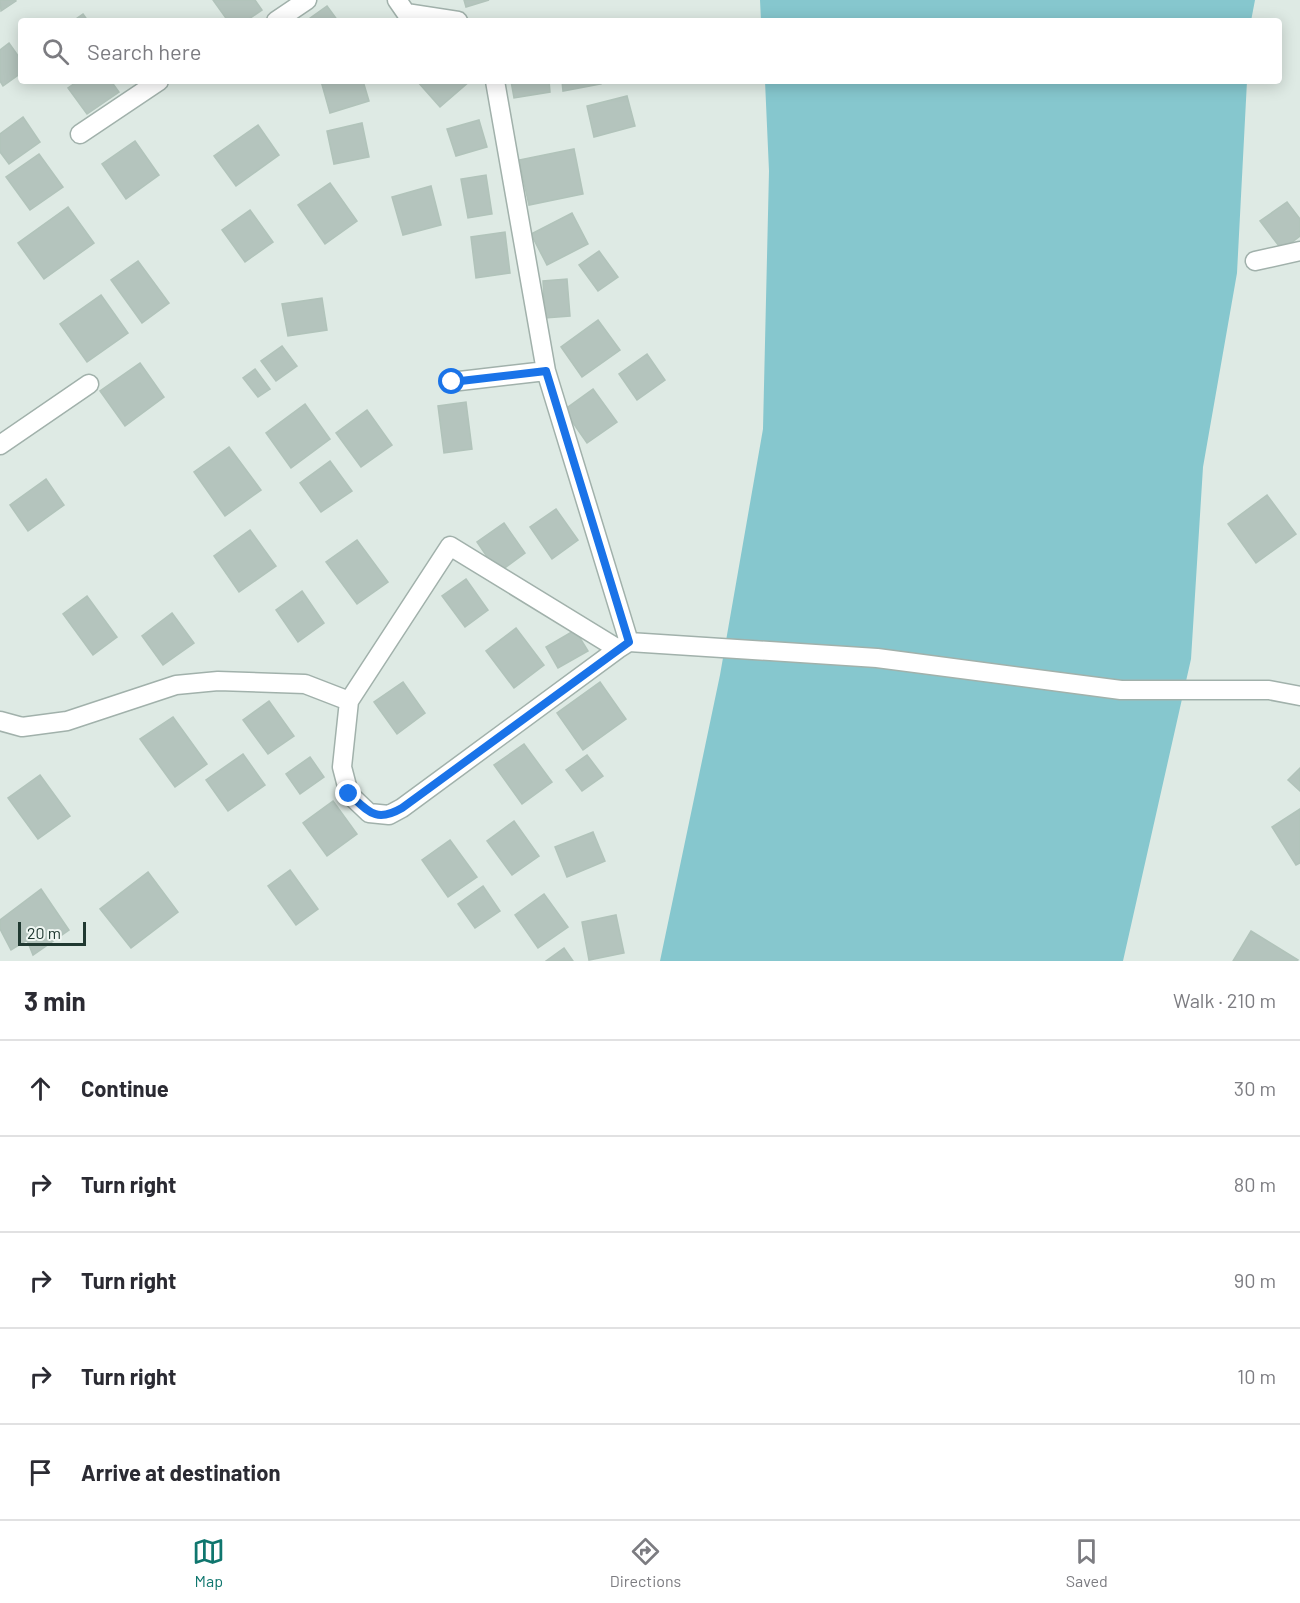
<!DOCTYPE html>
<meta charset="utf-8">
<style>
body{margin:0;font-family:Barlow,sans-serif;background:#f7f7f7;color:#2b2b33}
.scale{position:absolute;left:18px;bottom:15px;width:68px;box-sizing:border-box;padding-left:6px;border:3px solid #203931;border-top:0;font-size:16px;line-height:21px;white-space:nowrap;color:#203931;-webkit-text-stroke:4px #eff6f2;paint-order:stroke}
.stop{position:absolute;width:18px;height:18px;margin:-14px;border:4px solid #1a73e8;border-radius:50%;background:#fff}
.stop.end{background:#1a73e8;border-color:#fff;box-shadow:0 2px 6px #0008}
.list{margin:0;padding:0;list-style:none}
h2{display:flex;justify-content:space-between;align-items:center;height:78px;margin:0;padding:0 24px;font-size:26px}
h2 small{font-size:20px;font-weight:400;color:#7c7c81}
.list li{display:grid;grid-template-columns:39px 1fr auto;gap:18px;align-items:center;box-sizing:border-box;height:96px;padding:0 24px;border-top:2px solid #e1e1e2}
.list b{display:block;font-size:22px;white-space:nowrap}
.list em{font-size:20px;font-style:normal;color:#7c7c81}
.icon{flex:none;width:33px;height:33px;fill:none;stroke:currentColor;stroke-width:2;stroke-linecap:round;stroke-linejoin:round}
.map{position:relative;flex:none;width:1300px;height:961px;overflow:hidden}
.search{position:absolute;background:#fff;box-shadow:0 3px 15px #0003;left:18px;right:18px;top:18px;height:66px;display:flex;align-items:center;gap:15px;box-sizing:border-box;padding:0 21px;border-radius:6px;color:#7c7c81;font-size:22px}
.sheet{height:558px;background:#fff}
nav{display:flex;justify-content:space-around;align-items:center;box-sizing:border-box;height:84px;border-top:2px solid #e1e1e2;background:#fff;font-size:16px;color:#7c7c81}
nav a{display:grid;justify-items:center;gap:3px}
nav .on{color:#0f766e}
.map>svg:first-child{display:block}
.water{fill:#86c7ce}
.building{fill:#b4c4bd;stroke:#b1c3ba;stroke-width:1.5}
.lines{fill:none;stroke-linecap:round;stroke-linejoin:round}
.minor-casing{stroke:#a1b1ab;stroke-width:21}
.minor{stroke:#fff;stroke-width:18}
.route{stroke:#1a73e8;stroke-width:8}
</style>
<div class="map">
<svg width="1300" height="961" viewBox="0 0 1300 961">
<rect width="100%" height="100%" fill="#deeae4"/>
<path class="water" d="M760,0H1255L1251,21H761Z
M765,81H1247L1237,273L1203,467L1191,659L1123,961H660L720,675L763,429L769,171Z"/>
<path class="building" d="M0,0H15L16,1L1,11Z
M213,0H255L262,10L246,21H228Z
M464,0H489L466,7Z
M327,6L338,21H306Z
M83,14L88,21H73Z
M9,43L21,60V73L3,86L0,81V50Z
M78,81H111L119,92L87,114L68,88Z
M321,81H363L369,101L330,113Z
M417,81H470L440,107Z
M511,81H549L550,92L514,98Z
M562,81H601V84L563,91Z
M627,96L635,126L594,137L587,106Z
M23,117L40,142L9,164L0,152V134Z
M479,120L487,147L456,156L447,129Z
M362,123L369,157L334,164L327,131Z
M258,125L279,155L236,186L214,156Z
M135,141L159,175L126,199L102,164Z
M574,149L583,194L529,205L519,160Z
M39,154L63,187L30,210L6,177Z
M486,175L492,214L468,218L461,179Z
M330,183L357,221L325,244L298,205Z
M431,186L441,225L403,235L392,197Z
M1287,202L1300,219V236L1282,250L1260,221Z
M68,207L94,243L44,279L18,243Z
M250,210L273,242L245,262L222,230Z
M572,213L588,244L547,265L531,234Z
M505,232L510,273L476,278L471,237Z
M599,251L618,277L598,291L579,265Z
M138,261L169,303L142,323L111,280Z
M567,279L570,316L545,318L543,281Z
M101,295L128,333L87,362L60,324Z
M322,298L327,330L288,336L282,304Z
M598,320L620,350L582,377L561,347Z
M282,346L297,366L276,381L261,361Z
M647,354L665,380L637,400L619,374Z
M140,363L164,397L125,426L100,391Z
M255,369L270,389L258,397L243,378Z
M593,389L617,422L587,443L564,410Z
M466,402L472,449L444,453L438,406Z
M305,404L330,439L291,468L266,433Z
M367,410L392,445L361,467L336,433Z
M229,447L261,490L225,516L194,472Z
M330,461L352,491L321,512L300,483Z
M46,479L64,505L28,531L10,505Z
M1267,495L1296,534L1256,563L1228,524Z
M556,509L578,540L552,559L530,527Z
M504,523L525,553L498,573L477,542Z
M250,530L276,566L239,592L214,556Z
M357,540L388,582L357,604L326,562Z
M466,579L488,610L465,627L442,596Z
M302,591L324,623L298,642L276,610Z
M87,596L117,637L93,655L63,614Z
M172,613L194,643L163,665L142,636Z
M516,628L544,665L514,688L486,651Z
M575,630L588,651L558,668L546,647Z
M403,682L425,713L397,734L374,702Z
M600,682L626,719L583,750L557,713Z
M269,701L294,736L268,754L243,720Z
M173,717L207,764L175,787L140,739Z
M524,744L552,782L522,804L494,765Z
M243,754L265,785L228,811L206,780Z
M587,755L603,776L582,791L566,770Z
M310,757L324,777L300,794L286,774Z
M1300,768V791L1288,780Z
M40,775L70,816L38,839L8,798Z
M333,801L357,834L327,856L303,823Z
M1300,809V863L1296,865L1272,827Z
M514,821L539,856L512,875L487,841Z
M593,832L605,861L567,877L555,847Z
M450,840L477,877L448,897L422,860Z
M290,870L318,909L296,925L268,886Z
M148,872L178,912L131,948L100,909Z
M483,886L500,911L475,928L458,904Z
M41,889L69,930L33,955L27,940L11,950L0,929V920Z
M544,894L568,927L538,948L515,915Z
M616,915L624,953L589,960L582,922Z
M1251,931L1298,960L1297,961H1233Z
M564,948L573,961H546Z"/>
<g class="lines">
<g class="minor-casing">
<path id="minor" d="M397,0L406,13L458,21
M276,21L307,0
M495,81L546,371L629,642
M80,134L159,81
M1255,261L1300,251
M451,382L546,371
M0,445L89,384
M349,701L342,767L349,794L369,813L389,815L402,808L618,649
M0,721L22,727L67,721L176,685L218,681L305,684L349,701L450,546L618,649L629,642L877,658L1121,690H1269L1300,696"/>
</g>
<use href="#minor" class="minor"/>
</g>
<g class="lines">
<path class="route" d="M349,794C369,812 376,823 402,808L629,642L546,371L452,382"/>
</g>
</svg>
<div class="scale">20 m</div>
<div class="stop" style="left:452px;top:382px"></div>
<div class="stop end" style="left:349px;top:794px"></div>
<div class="search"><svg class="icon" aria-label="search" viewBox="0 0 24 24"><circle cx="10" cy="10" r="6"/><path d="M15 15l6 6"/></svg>Search here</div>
</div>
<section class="sheet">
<h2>3 min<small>Walk · 210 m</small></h2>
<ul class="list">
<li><svg class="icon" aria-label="ahead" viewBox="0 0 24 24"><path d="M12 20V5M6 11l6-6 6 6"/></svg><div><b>Continue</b></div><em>30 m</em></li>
<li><svg class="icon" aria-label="right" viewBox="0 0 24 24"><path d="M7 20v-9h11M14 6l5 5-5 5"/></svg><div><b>Turn right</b></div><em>80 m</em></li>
<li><svg class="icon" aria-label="right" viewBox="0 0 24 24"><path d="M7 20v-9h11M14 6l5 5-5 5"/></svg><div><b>Turn right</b></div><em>90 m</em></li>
<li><svg class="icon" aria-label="right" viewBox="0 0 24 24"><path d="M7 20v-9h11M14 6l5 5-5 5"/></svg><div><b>Turn right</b></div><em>10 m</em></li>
<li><svg class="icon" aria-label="arrive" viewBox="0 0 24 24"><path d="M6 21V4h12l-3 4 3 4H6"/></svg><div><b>Arrive at destination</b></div></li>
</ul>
</section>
<nav>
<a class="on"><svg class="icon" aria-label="map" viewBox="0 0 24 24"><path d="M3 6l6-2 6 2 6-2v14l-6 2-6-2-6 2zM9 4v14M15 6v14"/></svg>Map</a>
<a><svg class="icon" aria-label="directions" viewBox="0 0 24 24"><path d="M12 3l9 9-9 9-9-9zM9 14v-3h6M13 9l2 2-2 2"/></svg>Directions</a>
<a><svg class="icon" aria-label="saved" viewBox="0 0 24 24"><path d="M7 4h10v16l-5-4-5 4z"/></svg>Saved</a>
</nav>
